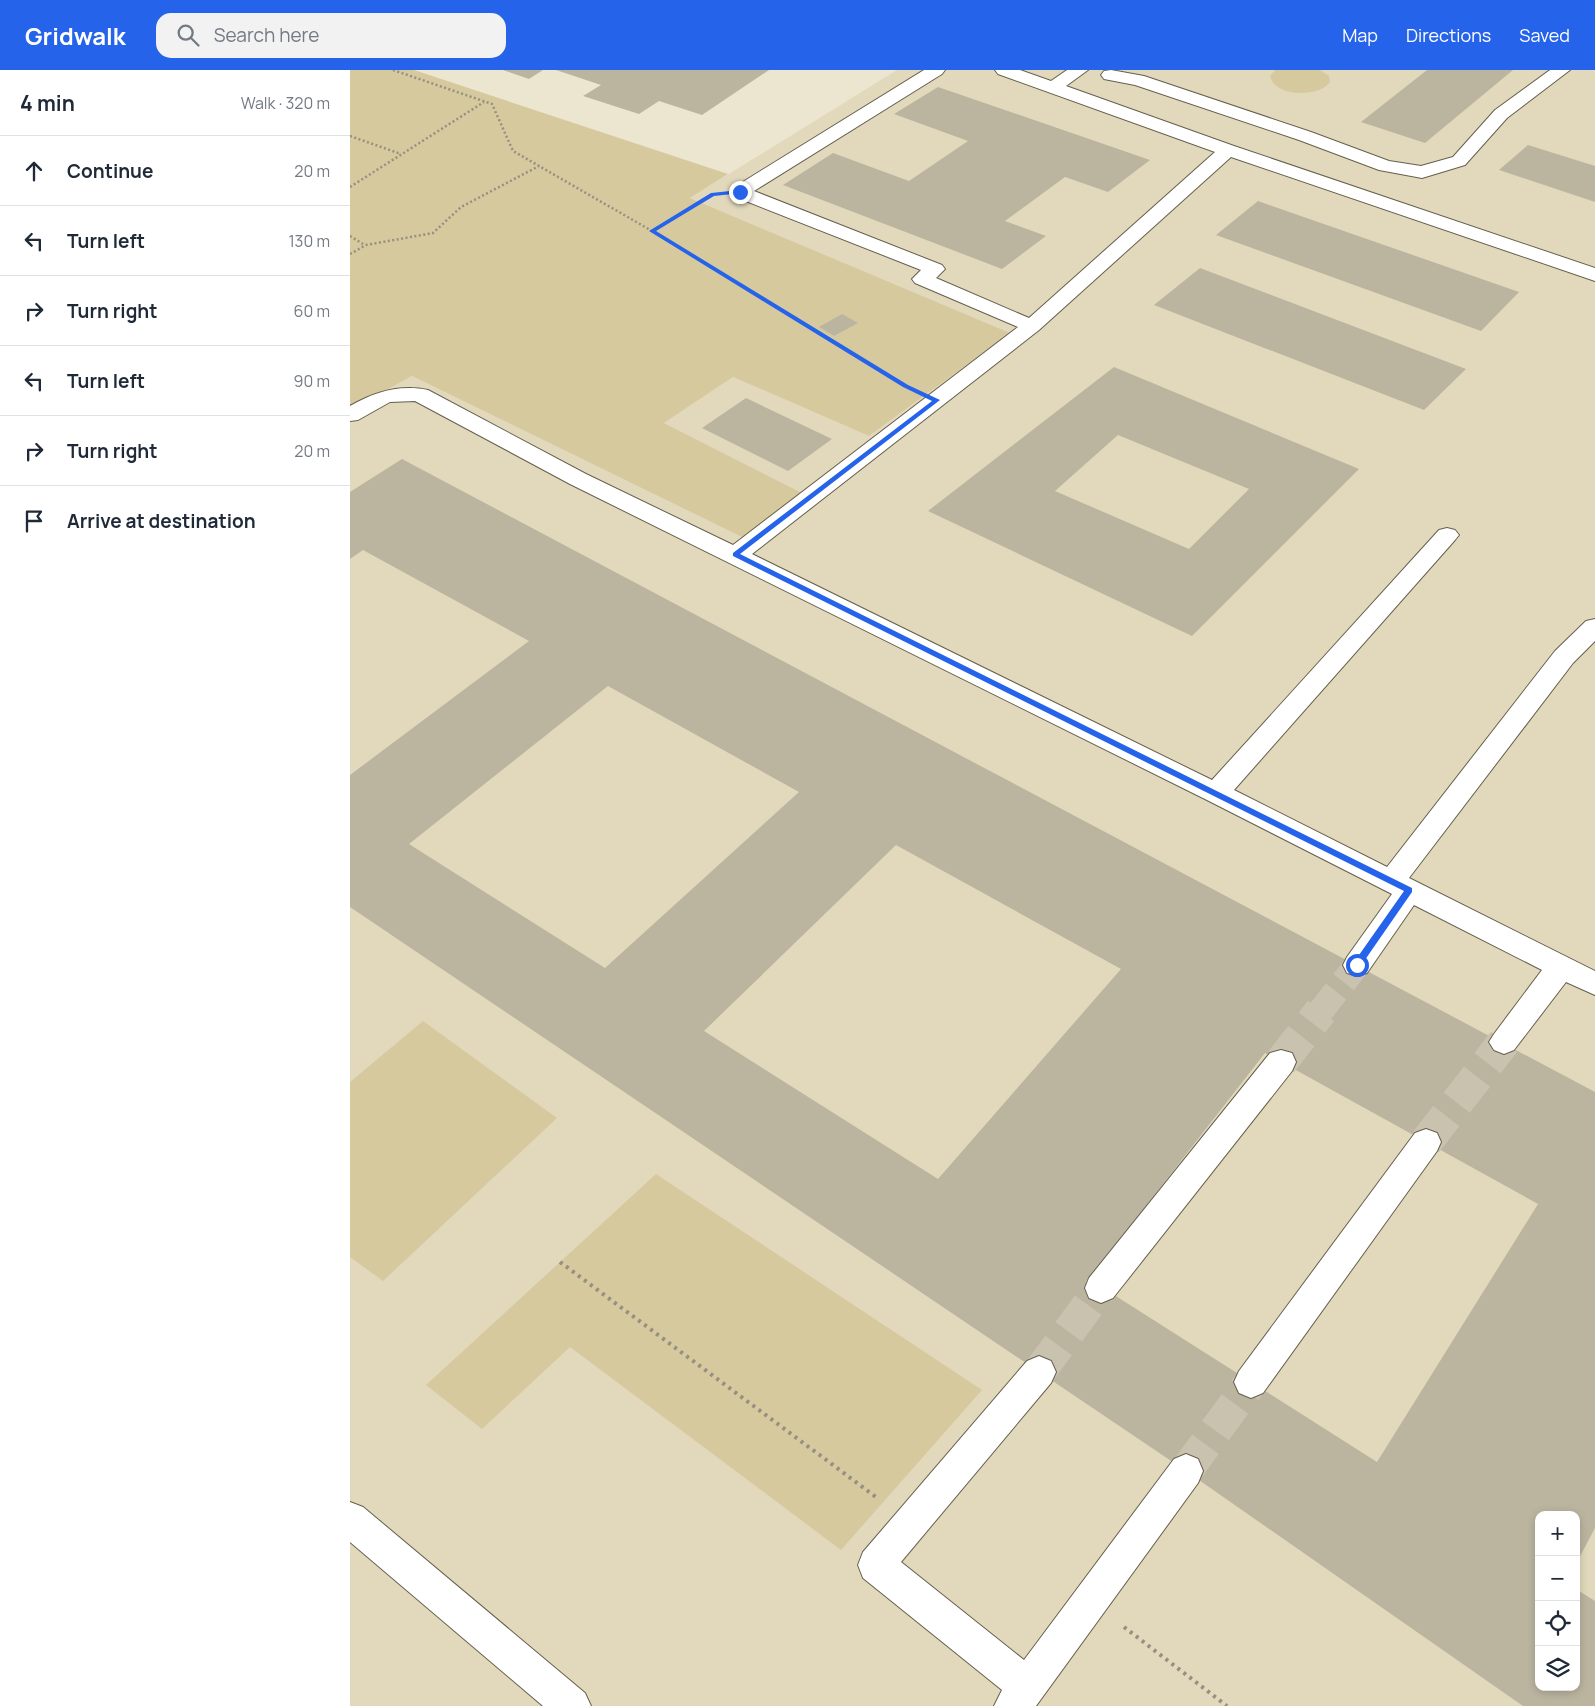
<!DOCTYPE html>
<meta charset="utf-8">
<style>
body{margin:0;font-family:Manrope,sans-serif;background:#f2f2f3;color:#1f2937}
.controls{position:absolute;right:15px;bottom:15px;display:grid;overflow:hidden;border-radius:10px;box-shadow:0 2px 8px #0003}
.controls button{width:45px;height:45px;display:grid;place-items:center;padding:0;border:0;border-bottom:1px solid #e0e1e3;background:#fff;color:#1f2937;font:25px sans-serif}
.stop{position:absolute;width:15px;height:15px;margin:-11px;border:4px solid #2563eb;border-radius:50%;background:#fff}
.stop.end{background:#2563eb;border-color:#fff;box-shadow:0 1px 5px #0008}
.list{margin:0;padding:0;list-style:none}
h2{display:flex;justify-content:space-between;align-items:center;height:65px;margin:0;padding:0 20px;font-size:21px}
h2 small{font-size:16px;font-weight:400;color:#747a83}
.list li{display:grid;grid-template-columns:32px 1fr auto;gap:15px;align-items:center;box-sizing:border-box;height:70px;padding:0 20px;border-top:1px solid #e0e1e3}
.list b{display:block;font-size:19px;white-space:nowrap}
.list em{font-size:16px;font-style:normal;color:#747a83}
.icon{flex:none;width:28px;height:28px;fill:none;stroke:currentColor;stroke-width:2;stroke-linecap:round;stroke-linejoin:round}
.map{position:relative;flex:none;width:1245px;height:1636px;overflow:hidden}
header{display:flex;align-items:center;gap:30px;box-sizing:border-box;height:70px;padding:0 25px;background:#2563eb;color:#fff}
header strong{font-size:24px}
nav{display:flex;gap:28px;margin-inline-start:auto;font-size:18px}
.search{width:350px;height:45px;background:#f2f2f3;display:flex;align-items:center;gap:12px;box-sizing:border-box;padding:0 18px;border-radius:15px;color:#747a83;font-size:19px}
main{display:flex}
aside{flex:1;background:#fff}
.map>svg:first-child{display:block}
.built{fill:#e2d9bc;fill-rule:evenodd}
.green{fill:#d6c99e}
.building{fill:#bbb5a0;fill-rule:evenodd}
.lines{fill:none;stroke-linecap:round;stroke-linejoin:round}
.minor-tunnel-far1{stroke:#c8c2af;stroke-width:26;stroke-dasharray:26 12;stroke-linecap:butt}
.minor-tunnel{stroke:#c8c2af;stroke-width:33;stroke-dasharray:33 17;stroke-linecap:butt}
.minor-casing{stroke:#655f4d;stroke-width:2}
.path-far1{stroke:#959081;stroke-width:2.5;stroke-dasharray:2 2.5;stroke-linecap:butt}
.path{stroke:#959081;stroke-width:4;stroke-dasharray:3 4.5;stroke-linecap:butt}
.minor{fill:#fff;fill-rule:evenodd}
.route{fill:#2563eb}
</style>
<header>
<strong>Gridwalk</strong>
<div class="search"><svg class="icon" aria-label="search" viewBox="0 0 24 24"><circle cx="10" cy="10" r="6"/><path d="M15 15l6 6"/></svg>Search here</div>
<nav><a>Map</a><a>Directions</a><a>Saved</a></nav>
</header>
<main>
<aside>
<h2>4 min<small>Walk · 320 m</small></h2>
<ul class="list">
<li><svg class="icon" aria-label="ahead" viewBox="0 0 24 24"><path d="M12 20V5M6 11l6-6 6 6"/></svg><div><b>Continue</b></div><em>20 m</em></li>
<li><svg class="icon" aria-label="left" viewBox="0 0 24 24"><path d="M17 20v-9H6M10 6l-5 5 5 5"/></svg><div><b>Turn left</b></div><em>130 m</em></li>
<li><svg class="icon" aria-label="right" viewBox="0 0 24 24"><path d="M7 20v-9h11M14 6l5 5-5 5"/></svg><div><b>Turn right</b></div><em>60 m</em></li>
<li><svg class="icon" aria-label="left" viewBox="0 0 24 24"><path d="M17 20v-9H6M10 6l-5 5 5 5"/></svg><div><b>Turn left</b></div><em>90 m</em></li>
<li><svg class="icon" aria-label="right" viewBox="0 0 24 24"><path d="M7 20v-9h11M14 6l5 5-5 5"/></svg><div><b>Turn right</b></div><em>20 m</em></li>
<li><svg class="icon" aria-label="arrive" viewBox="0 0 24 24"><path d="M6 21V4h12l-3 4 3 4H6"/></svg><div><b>Arrive at destination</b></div></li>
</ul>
</aside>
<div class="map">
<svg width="1245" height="1636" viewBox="0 0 1245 1636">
<rect width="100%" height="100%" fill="#ece6d0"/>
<path class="built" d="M547,0H1245V1636H0V340L62,306L396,469L454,424L314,353L383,307L519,366L659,263L340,128ZM1189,1445H1226V1617H1189Z"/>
<path class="green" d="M0,0H64L378,104L340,128L660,263L519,366L383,307L314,353L454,424L396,469L62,306L0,340Z
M925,0H970L979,6L980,12C969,28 924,27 920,6Z
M73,951L207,1048L33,1211L0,1187V1012Z
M306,1104L632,1320L491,1480L220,1277L132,1359L76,1315Z"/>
<path class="building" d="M153,0H193L179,9Z
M206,0H419L352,45L309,31L289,44L233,26L251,15Z
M1077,0H1163L1075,73L1011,52Z
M588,17L800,90L758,122L715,107L655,151L696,166L652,199L433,115L483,83L559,111L618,71L544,44Z
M1178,75L1245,96V132L1149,100Z
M908,131L1169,222L1131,261L866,165Z
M850,198L1116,299L1074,340L804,235Z
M492,244L508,253L484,266L469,257Z
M764,297L1009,399L842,566L578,441ZM768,365L899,419L839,479L705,421Z
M396,328L482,369L438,401L352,358Z
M52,389L1245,1022V1458L1226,1494V1445H1189V1617H1226V1519L1245,1531V1636H1173L836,1401L0,837V705L179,571L13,480L0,489V422ZM258,616L449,722L255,898L59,774ZM546,775L771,899L588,1109L354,961ZM915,983L1188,1134L1027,1392L739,1209Z"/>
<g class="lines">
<path class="minor-tunnel-far1" d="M970,942L1007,895"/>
<path class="minor-tunnel" d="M931,992L971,941
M1076,1072L1154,972
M689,1302L751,1218
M836,1401L901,1312"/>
<g class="minor-casing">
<path id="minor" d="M574,0H595L592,4L404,121L592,195L595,199L586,208L679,248L865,82L648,4L645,0H670L701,11L717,0H738L716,16L884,76L1245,198V211L881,87L689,260L402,484L862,710L1089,460L1097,458L1105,460L1109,465L1105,470L884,720L1037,797L1205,581L1236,551L1245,549V571L1223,593L1059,808L1245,901V925L1216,912L1164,980L1154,984L1144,980L1139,972L1144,964L1192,900L1064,835L1017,903L1007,906L997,903L993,895L997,887L1042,824L857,730L220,414L65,331L40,332L8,350L0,351V336C24,322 50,314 78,320L236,404L383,475L668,257L565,213L562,209L571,200L383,126L381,122L383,118Z
M761,0L794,6L961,62L1039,91L1071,96L1103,87L1145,40L1200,0H1220L1157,48L1115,95L1072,108L1029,100L949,70L785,15L754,9L751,5L754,1Z
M931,980L942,983L946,992L942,1001L763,1228L751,1233L739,1228L735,1218L739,1208L920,983Z
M1076,1059L1087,1063L1091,1072L1087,1081L913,1323L901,1328L889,1323L884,1312L889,1301L1065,1063Z
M689,1286L701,1291L706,1302L701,1313L551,1492L674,1590L824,1389L836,1384L848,1389L853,1401L848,1413L686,1636H644L652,1620L513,1508L508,1495L513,1482L677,1291Z
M0,1432L13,1437L235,1623L241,1636H193L0,1472Z"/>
</g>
<path class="path-far1" d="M43,0L142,34L163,81L302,161L552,314
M0,66L51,84
M0,117L134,32
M302,161L359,126
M0,166L13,174
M0,184L16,175L83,163L111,137L189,96"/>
<path class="path" d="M210,1192L526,1427
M774,1557L877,1636"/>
<use href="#minor" class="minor"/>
</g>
<path class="route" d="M390,120L392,123L364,126L306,161L558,315L590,330L390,484L1062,818V822L1010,897L1007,898L1002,895L1054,821L383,486V483L582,331L553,317L299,161L361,123Z"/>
</svg>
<div class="controls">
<button>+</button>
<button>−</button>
<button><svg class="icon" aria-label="locate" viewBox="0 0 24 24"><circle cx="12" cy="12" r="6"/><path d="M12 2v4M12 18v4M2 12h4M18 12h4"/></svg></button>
<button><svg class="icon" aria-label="layers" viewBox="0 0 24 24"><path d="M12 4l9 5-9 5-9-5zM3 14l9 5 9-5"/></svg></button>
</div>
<div class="stop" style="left:1007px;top:895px"></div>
<div class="stop end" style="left:390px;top:122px"></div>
</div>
</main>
